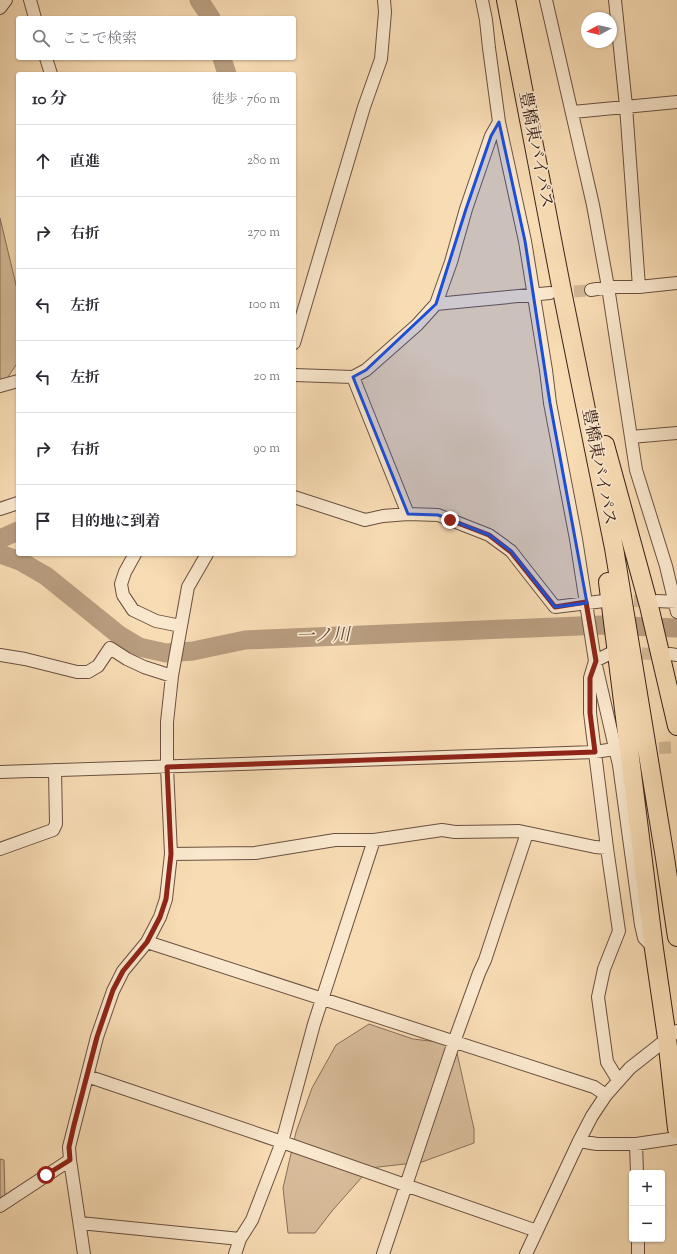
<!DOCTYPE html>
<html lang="ja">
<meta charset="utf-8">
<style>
body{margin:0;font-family:"Sorts Mill Goudy","Noto Serif JP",serif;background:#f7f7f7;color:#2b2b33}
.controls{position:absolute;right:12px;bottom:12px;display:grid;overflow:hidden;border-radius:4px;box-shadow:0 1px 3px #0004}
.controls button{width:36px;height:36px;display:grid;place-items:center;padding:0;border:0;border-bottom:1px solid #e1e1e2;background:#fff;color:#2b2b33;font:20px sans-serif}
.compass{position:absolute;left:581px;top:12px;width:36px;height:36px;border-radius:50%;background:#fff;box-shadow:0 1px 3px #0004;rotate:262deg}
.stop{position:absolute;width:12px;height:12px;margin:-9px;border:3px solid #8f2418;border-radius:50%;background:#fff}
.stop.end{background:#8f2418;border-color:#fff;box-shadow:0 1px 4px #0008}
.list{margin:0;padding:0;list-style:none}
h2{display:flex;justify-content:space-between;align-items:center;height:52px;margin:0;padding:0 16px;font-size:17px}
h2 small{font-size:13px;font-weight:400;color:#7c7c81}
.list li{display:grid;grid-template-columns:26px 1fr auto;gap:12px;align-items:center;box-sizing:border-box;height:72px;padding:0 16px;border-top:1px solid #e1e1e2}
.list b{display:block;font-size:15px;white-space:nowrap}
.list em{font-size:13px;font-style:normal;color:#7c7c81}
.icon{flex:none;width:22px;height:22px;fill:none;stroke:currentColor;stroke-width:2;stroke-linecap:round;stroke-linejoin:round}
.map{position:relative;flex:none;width:677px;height:1254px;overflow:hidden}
.search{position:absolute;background:#fff;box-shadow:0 1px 3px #0004;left:16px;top:16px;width:280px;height:44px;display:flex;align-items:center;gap:10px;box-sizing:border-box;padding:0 14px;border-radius:4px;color:#7c7c81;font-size:15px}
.panel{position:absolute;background:#fff;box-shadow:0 1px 3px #0004;left:16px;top:72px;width:280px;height:484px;border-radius:4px}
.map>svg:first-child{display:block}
.green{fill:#d8bc9a;stroke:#8a6f5a}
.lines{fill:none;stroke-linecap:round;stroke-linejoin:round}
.river{stroke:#b89d7f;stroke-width:19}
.minor-tunnel{stroke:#d2b795;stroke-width:12;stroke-dasharray:12 6;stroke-linecap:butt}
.minor-casing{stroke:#6a5040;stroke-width:14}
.highway-casing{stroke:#3b2219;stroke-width:20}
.minor{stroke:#fae8ce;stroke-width:12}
.highway{stroke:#f8dcb4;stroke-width:18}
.route{stroke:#8f2418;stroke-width:5}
.marked{fill:#1d4ed8;fill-opacity:0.2;stroke:#1d4ed8;stroke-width:3;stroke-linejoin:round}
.labels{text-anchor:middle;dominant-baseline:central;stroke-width:3.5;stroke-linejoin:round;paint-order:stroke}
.street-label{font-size:17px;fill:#3b2219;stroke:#fae8ce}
.water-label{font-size:18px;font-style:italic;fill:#604738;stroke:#fae8ce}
</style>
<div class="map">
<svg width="677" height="1254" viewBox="0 0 677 1254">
<rect width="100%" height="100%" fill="#f8dcb4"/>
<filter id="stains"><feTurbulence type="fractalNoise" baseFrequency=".005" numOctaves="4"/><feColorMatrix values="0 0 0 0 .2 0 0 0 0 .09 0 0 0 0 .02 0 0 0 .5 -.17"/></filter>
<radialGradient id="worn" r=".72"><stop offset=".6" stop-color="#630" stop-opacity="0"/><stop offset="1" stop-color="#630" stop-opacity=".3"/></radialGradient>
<path class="green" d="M0,218L17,289L18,298V362L0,389Z
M369,1024L413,1039L455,1044L474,1129V1143L422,1162L370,1168L332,1211L315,1233H288L283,1188L296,1132L312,1088L336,1045Z
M0,1159L4,1160L5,1197L0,1200Z"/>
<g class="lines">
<path class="river" d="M199,0L211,18
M222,58L227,74
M0,539L18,531
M0,554L20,561L46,576L119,635L139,647L166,653L193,651L245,640L602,625L677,628"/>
<path class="minor-tunnel" d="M556,293L591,290
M616,601H653
M624,653L668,654
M641,749L677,747"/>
<g class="minor-casing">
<path id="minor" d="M30,0L35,18
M482,0L486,20L489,48L499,122L525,241L546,370L550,403L576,539L595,661L619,765L641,925L644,938L650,944
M546,0L593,205L608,287L636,470L666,566L677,612
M615,0L626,106L639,287
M0,8L6,0
M46,58L51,74
M573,112L677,102
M591,290L608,287H639L677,283
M436,304L550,293
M294,343L364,107L381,59L385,12L384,0
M294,375L353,377L366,370L417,325L436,304L451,262L466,209L491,136L499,122
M353,377L408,514
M0,386L18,381
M631,437L677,433
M294,497L365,520L383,516L408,514L438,515L489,535L511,551L555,607L604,601
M0,509L18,503
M135,554L125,572L121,584L123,595L133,610L156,621L181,626
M657,601L677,602
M611,653L595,661L590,678V713L607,848L619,931L604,969L598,997L607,1062L618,1080
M670,654L677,655
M0,655L25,659L77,672H88L98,666L110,648L127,659L144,667L172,676
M0,772L595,752L608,750
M0,849L53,830L56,824L55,770
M171,854L255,853L335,840H374L442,830L455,832L519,831L595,847L607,848
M147,942L594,1087L606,1095
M87,1076L282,1142L537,1231
M579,1141L597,1144H636L677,1138
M636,1144L637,1173
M0,1206L70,1160
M80,1223L240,1239
M638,1239V1254
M84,1254L70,1160L69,1147L97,1037L113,991L123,971L147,942L160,917L166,899L171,854L167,767V722L172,676L188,587L207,554
M235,1254L240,1239L252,1220L282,1142L314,1024L374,840
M383,1254L454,1042L479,973L485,960L527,833
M526,1254L579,1141L592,1116L606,1095L630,1068L677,1031"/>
</g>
<g class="highway-casing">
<path id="highway" d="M506,0L561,286L614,548L665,858L677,937
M605,445L649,606L677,726
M608,582L654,949L667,1038L677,1129"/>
</g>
<use href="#minor" class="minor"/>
<use href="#highway" class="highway"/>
</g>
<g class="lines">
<path class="route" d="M46,1175L70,1160L69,1147L74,1125L97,1037L113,990L123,971L147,942L160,917L166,899L171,854L167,767L595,752L590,713V678L596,661L586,602L555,607L511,552L489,535L450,520"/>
</g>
<path class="marked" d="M499,122L525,241L550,403L587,603L555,607L511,551L489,535L438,515L408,514L353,377L366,370L436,304L466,209L491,136Z"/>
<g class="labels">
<g class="street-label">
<text transform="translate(535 150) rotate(79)">豊橋東バイパス</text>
<text transform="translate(598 467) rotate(79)">豊橋東バイパス</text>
</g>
<g class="water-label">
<text transform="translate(323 637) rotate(-2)">一ノ川</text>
</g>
</g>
<rect width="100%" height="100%" filter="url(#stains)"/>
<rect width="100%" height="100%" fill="url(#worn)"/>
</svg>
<div class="controls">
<button>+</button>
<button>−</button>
</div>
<svg class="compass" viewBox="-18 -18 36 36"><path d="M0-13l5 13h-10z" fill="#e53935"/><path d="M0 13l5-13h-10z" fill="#7c7c81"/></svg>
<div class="stop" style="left:46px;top:1175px"></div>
<div class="stop end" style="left:450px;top:520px"></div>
<div class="search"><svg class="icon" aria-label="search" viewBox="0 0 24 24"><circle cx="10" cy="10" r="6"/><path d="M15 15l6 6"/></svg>ここで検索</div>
<section class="panel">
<h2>10 分<small>徒歩 · 760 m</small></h2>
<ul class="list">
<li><svg class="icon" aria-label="ahead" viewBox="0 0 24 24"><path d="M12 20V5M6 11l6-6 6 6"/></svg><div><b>直進</b></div><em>280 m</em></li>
<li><svg class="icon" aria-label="right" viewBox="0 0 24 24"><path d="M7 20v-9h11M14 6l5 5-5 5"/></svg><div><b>右折</b></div><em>270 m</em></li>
<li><svg class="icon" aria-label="left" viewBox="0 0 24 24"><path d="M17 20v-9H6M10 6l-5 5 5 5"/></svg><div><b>左折</b></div><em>100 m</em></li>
<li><svg class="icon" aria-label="left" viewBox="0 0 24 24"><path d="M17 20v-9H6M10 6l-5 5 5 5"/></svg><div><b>左折</b></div><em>20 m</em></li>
<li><svg class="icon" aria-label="right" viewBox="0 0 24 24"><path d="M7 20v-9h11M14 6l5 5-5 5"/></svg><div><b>右折</b></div><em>90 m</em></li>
<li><svg class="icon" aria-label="arrive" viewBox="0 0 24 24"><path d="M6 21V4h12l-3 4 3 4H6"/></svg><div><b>目的地に到着</b></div></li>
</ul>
</section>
</div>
